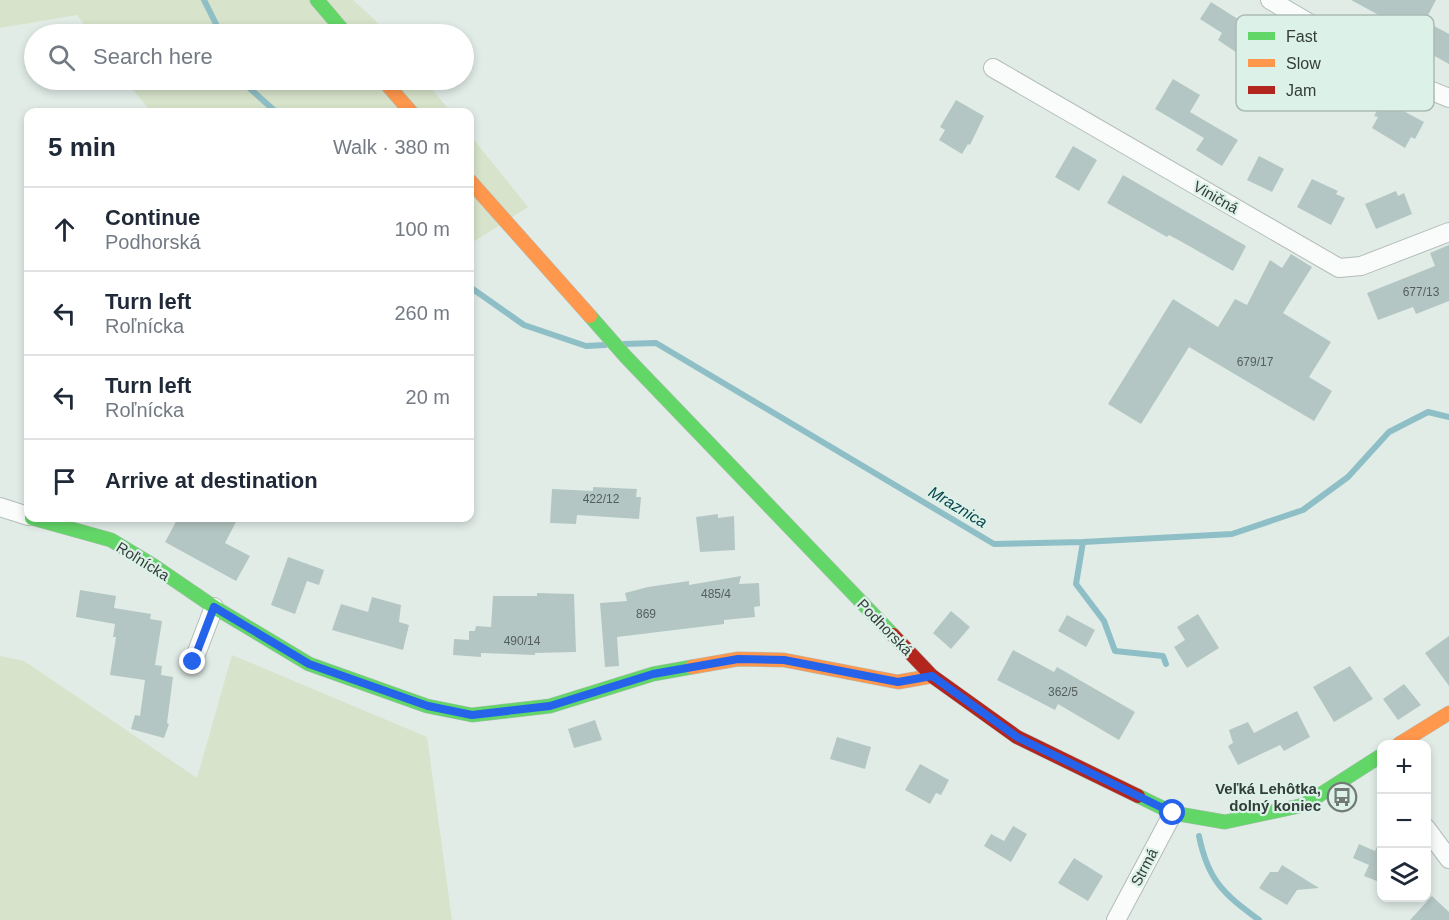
<!DOCTYPE html>
<meta charset="utf-8">
<style>
body{margin:0;font-family:Arial,sans-serif;background:#f2f2f3;color:#1f2937}
.controls{position:absolute;right:18px;bottom:18px;display:grid;overflow:hidden;border-radius:12px;box-shadow:0 3px 9px #0003}
.controls button{width:54px;height:54px;display:grid;place-items:center;padding:0;border:0;border-bottom:2px solid #e0e1e3;background:#fff;color:#1f2937;font:30px sans-serif}
.stop{position:absolute;width:18px;height:18px;margin:-14px;border:4px solid #2563eb;border-radius:50%;background:#fff}
.stop.end{background:#2563eb;border-color:#fff;box-shadow:0 2px 6px #0008}
.list{margin:0;padding:0;list-style:none}
h2{display:flex;justify-content:space-between;align-items:center;height:78px;margin:0;padding:0 24px;font-size:26px}
h2 small{font-size:20px;font-weight:400;color:#747a83}
.list li{display:grid;grid-template-columns:39px 1fr auto;gap:18px;align-items:center;box-sizing:border-box;height:84px;padding:0 24px;border-top:2px solid #e0e1e3}
.list b{display:block;font-size:22px;white-space:nowrap}
.list p{margin:0;font-size:20px;white-space:nowrap;color:#747a83}
.list em{font-size:20px;font-style:normal;color:#747a83}
.icon{flex:none;width:33px;height:33px;fill:none;stroke:currentColor;stroke-width:2;stroke-linecap:round;stroke-linejoin:round}
.map{position:relative;flex:none;width:1449px;height:920px;overflow:hidden}
.search{position:absolute;background:#fff;box-shadow:0 3px 9px #0003;left:24px;top:24px;width:450px;height:66px;display:flex;align-items:center;gap:15px;box-sizing:border-box;padding:0 21px;border-radius:33px;color:#747a83;font-size:22px}
.panel{position:absolute;background:#fff;box-shadow:0 3px 9px #0003;left:24px;top:108px;width:450px;height:414px;border-radius:12px}
.map>svg:first-child{display:block}
.green{fill:#d7e3ca}
.lines{fill:none;stroke-linecap:round;stroke-linejoin:round}
.stream{stroke:#8fbfc6;stroke-width:6}
.building{fill:#b4c6c3}
.street-casing{stroke:#b3bcb8;stroke-width:20}
.fast-casing{stroke:#b3bcb8;stroke-width:15}
.slow-casing{stroke:#b3bcb8;stroke-width:15}
.jam-casing{stroke:#b3bcb8;stroke-width:15}
.street{stroke:#fafcfb;stroke-width:18}
.fast{stroke:#63d668;stroke-width:14}
.slow{stroke:#ff974d;stroke-width:14}
.jam{stroke:#b3261e;stroke-width:14}
.route{stroke:#2563eb;stroke-width:8}
.labels{text-anchor:middle;dominant-baseline:central;stroke-width:4.5;stroke-linejoin:round;paint-order:stroke}
.number-label{font-size:12px;fill:#545f5c}
.street-label{font-size:15px;fill:#343d39;stroke:#dcf1e8}
.poi-label{font-size:15px;font-weight:bold;fill:#343d39;stroke:#dcf1e8;text-anchor:end}
.water-label{font-size:16px;font-style:italic;fill:#09454f;stroke:#dcf1e8}
.key{fill:#dcf1e8;stroke:#aabbb4;stroke-width:1.5}
.key-label{font-size:16px;fill:#343d39}
</style>
<div class="map">
<svg width="1449" height="920" viewBox="0 0 1449 920">
<rect width="100%" height="100%" fill="#e1ece7"/>
<path class="green" d="M0,0H353L374,19L387,34H91L77,15L0,28Z
M125,80H424L451,112H151Z
M470,135L528,207L470,244Z
M232,655L427,737L452,920H0V656L24,661L197,778Z"/>
<g class="lines">
<path class="stream" d="M204,0L221,34
M243,80L246,85L276,112
M470,287L524,325L586,346L605,345
M624,344L656,343L994,544L1083,542L1232,534L1303,510L1348,477L1389,432L1428,412L1449,417
M1083,542L1076,584L1104,621L1115,651L1163,656L1166,664
M1199,836C1208,881 1224,894 1259,920"/>
</g>
<path class="building" d="M1351,0H1436L1425,21L1449,34V64L1402,38L1405,33L1376,17L1377,14Z
M1211,2L1274,42L1263,60L1259,57L1255,65L1218,40L1222,33L1200,19Z
M1173,79L1200,95L1190,112L1238,140L1222,166L1196,150L1204,138L1155,109Z
M956,100L984,116L970,145L968,144L962,154L939,140L945,130L940,127Z
M1383,100L1424,122L1415,139L1411,137L1405,148L1372,128L1378,117L1374,116Z
M1073,146L1097,160L1079,191L1055,177Z
M1259,156L1284,169L1272,192L1247,180Z
M1123,175L1246,246L1233,271L1182,242L1169,235L1167,237L1107,203Z
M1312,179L1338,191L1336,194L1345,198L1331,225L1297,207Z
M1396,191L1398,196L1404,193L1412,214L1376,229L1365,204Z
M1449,245V301L1416,314L1413,307L1378,320L1367,293L1435,266L1430,253Z
M1291,254L1312,267L1283,313L1331,342L1309,377L1332,391L1314,421L1189,347L1141,424L1108,404L1173,299L1218,327L1235,299L1247,305L1270,260L1282,268Z
M593,487L637,489L636,497H641L639,519L577,515L576,524L550,523L552,489L593,491Z
M718,514V518L734,516L735,550L700,552L696,517Z
M178,518H238L225,543L250,556L236,581L165,542Z
M288,557L324,570L319,585L307,581L295,614L271,605Z
M741,576L739,584L759,583L760,606L754,607L755,617L724,620V624L617,637L619,666L605,667L600,603L627,601L625,593L648,587L689,581V585Z
M80,590L116,596L114,608L151,614L150,619L162,621L155,665L162,666L161,675L173,677L167,723L169,724L164,738L131,729L135,715L140,716L145,680L110,675L116,637H113L115,624L76,617Z
M537,593L574,594L576,652L535,653V655L481,653V657L453,655L454,639L469,640V631H475L476,626L491,627L493,596H537Z
M372,597L401,605L399,622L409,625L403,650L332,630L341,604L368,612Z
M951,611L970,627L951,649L933,633Z
M1198,614L1219,648L1187,668L1174,647L1185,640L1177,627Z
M1067,615L1095,630L1086,647L1058,631Z
M1449,636V686L1425,653Z
M1013,650L1054,672L1057,667L1135,712L1119,740L1058,704L1055,710L997,680Z
M1350,666L1373,699L1334,722L1313,687Z
M1404,684L1421,705L1398,720L1383,699Z
M1297,711L1310,737L1284,751L1280,745L1238,765L1228,746L1233,743L1229,730L1248,722L1254,733Z
M595,720L602,740L574,748L568,729Z
M837,737L871,747L865,769L830,759Z
M920,764L949,780L941,795L936,793L930,804L905,790Z
M1013,826L1027,834L1011,862L984,846L991,834L1004,841Z
M1382,837V883L1364,876L1369,865L1353,858L1359,844L1375,851Z
M1074,858L1103,876L1088,901L1058,883Z
M1282,865L1319,888L1297,890L1287,905L1259,888L1270,872H1278Z
M1432,896L1449,912V920H1410Z"/>
<g class="lines">
<g class="street-casing">
<path id="street" d="M1270,0L1408,81L1449,98
M993,68L1339,268L1361,266L1449,232
M0,507L28,516
M193,662L214,607
M1426,828L1449,859
M1116,920L1173,813"/>
</g>
<g class="fast-casing">
<path id="fast" d="M317,0L346,34
M590,316L626,357L893,635
M32,518L111,540L154,566L214,607L309,664L427,706L472,715L550,706L653,674L692,667
M1138,796L1173,813L1225,822L1304,805L1382,755"/>
</g>
<g class="slow-casing">
<path id="slow" d="M383,80L411,112
M470,181L590,316
M692,667L738,659L784,660L898,682L932,676
M1399,744L1449,713"/>
</g>
<g class="jam-casing">
<path id="jam" d="M893,635L932,676L1017,737L1138,796"/>
</g>
<use href="#street" class="street"/>
<use href="#fast" class="fast"/>
<use href="#slow" class="slow"/>
<use href="#jam" class="jam"/>
</g>
<g class="lines">
<path class="route" d="M193,662L214,607L309,664L428,706L472,715L550,706L653,674L738,659L784,660L898,682L932,676L1017,737L1173,813"/>
</g>
<defs>
<g id="bus-ring" transform="scale(1.5)"><circle r="9.5" fill="#dcf1e8" stroke="#717a76" stroke-width="1.5"/><path d="M-5-6H5V4H4V6H2V4H-2V6H-4V4H-5ZM-3.5-4V0h7V-4ZM-3.5 1.2v1.5H-2V1.2ZM2 1.2v1.5H3.5V1.2Z" fill="#717a76"/></g>
</defs>
<g fill-rule="evenodd">
<use href="#bus-ring" x="1342" y="797"/>
</g>
<g class="labels">
<g class="number-label">
<text x="1421" y="292">677/13</text>
<text x="1255" y="362">679/17</text>
<text x="601" y="499">422/12</text>
<text x="716" y="594">485/4</text>
<text x="646" y="614">869</text>
<text x="522" y="641">490/14</text>
<text x="1063" y="692">362/5</text>
</g>
<g class="street-label">
<text transform="translate(1216 197) rotate(30)">Viničná</text>
<text transform="translate(143 561) rotate(32)">Roľnícka</text>
<text transform="translate(885 627) rotate(46)">Podhorská</text>
<text transform="translate(1144 867) rotate(-62)">Strmá</text>
</g>
<g class="poi-label">
<text x="1321" y="788">Veľká Lehôtka,<tspan x="1321" dy="17">dolný koniec</tspan></text>
</g>
<g class="water-label">
<text transform="translate(958 507) rotate(31)">Mraznica</text>
</g>
</g>
<rect x="1236" y="15" width="198" height="96" rx="9" class="key"/>
<rect x="1248" y="32" width="27" height="8" fill="#63d668"/>
<rect x="1248" y="59" width="27" height="8" fill="#ff974d"/>
<rect x="1248" y="86" width="27" height="8" fill="#b3261e"/>
<g class="key-label">
<text x="1286" y="42">Fast</text>
<text x="1286" y="69">Slow</text>
<text x="1286" y="96">Jam</text>
</g>
</svg>
<div class="controls">
<button>+</button>
<button>−</button>
<button><svg class="icon" aria-label="layers" viewBox="0 0 24 24"><path d="M12 4l9 5-9 5-9-5zM3 14l9 5 9-5"/></svg></button>
</div>
<div class="stop" style="left:1173px;top:813px"></div>
<div class="stop end" style="left:193px;top:662px"></div>
<div class="search"><svg class="icon" aria-label="search" viewBox="0 0 24 24"><circle cx="10" cy="10" r="6"/><path d="M15 15l6 6"/></svg>Search here</div>
<section class="panel">
<h2>5 min<small>Walk · 380 m</small></h2>
<ul class="list">
<li><svg class="icon" aria-label="ahead" viewBox="0 0 24 24"><path d="M12 20V5M6 11l6-6 6 6"/></svg><div><b>Continue</b><p>Podhorská</p></div><em>100 m</em></li>
<li><svg class="icon" aria-label="left" viewBox="0 0 24 24"><path d="M17 20v-9H6M10 6l-5 5 5 5"/></svg><div><b>Turn left</b><p>Roľnícka</p></div><em>260 m</em></li>
<li><svg class="icon" aria-label="left" viewBox="0 0 24 24"><path d="M17 20v-9H6M10 6l-5 5 5 5"/></svg><div><b>Turn left</b><p>Roľnícka</p></div><em>20 m</em></li>
<li><svg class="icon" aria-label="arrive" viewBox="0 0 24 24"><path d="M6 21V4h12l-3 4 3 4H6"/></svg><div><b>Arrive at destination</b></div></li>
</ul>
</section>
</div>
